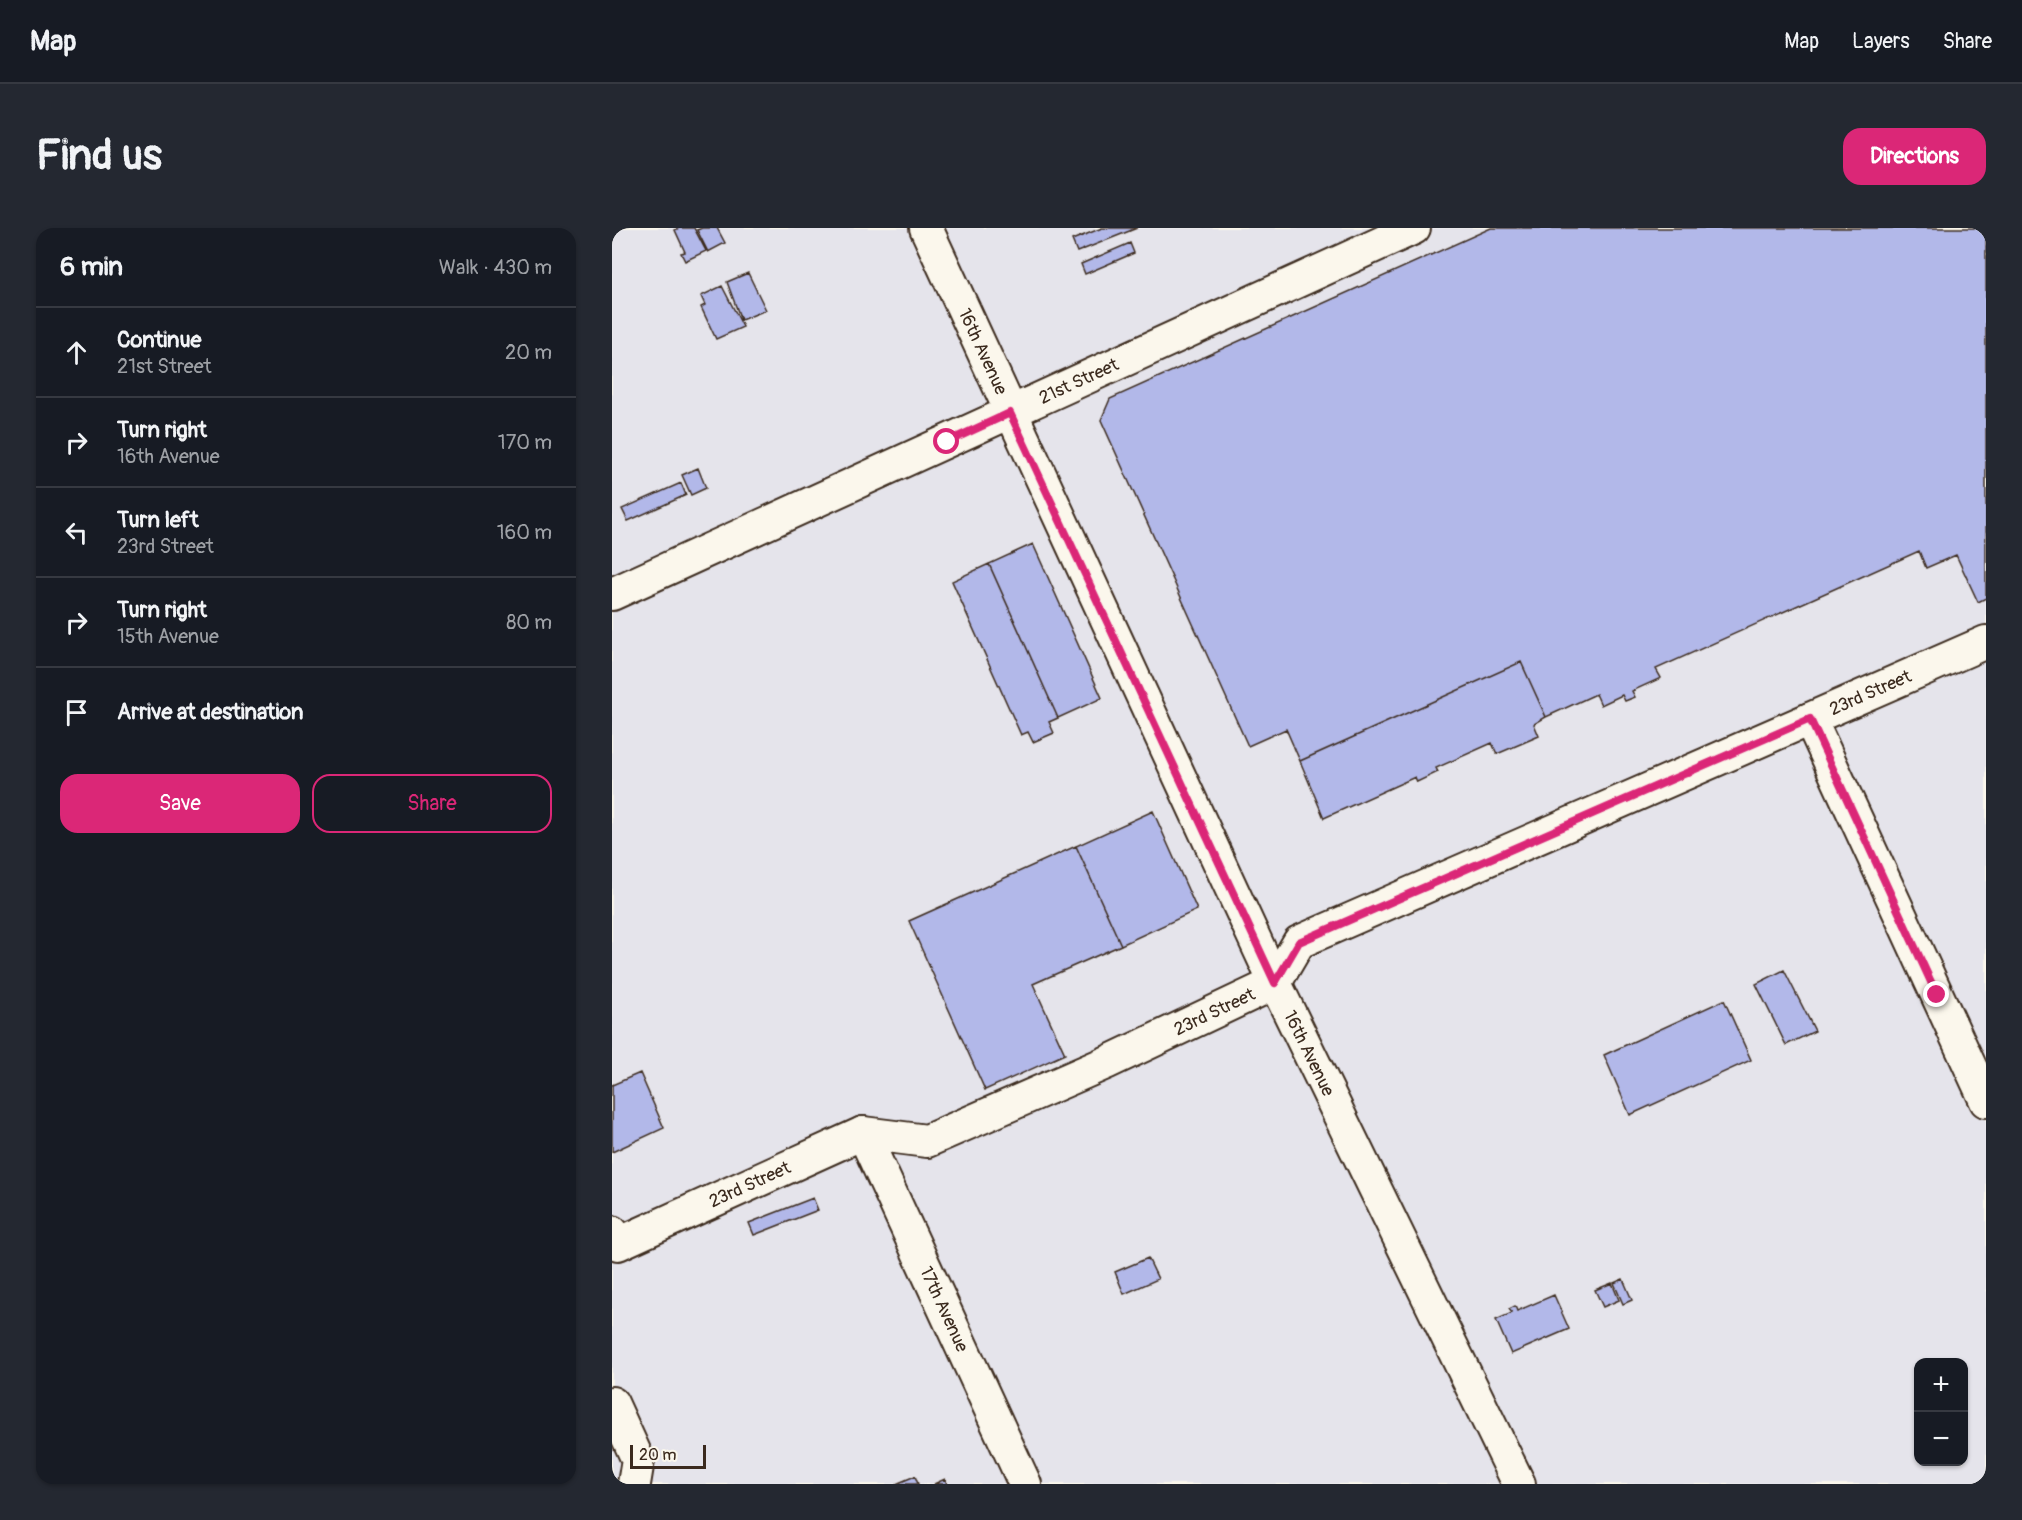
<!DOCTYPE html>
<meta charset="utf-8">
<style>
body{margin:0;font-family:Pangolin,sans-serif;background:#242831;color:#f1f3f6}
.controls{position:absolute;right:18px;bottom:18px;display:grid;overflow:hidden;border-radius:12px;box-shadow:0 2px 4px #0004}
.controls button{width:54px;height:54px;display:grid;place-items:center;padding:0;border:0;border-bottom:2px solid #363941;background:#171b24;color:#f1f3f6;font:30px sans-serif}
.scale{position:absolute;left:18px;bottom:15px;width:76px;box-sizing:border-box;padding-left:6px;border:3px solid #3b2a1e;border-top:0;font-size:16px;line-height:21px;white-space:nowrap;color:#3b2a1e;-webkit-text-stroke:4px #fbf7ec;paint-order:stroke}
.stop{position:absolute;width:18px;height:18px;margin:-14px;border:4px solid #db2777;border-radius:50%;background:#fff}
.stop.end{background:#db2777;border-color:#fff;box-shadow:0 2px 6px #0008}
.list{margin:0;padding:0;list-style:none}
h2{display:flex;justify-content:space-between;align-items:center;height:78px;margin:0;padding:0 24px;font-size:26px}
h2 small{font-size:20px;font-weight:400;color:#9ea1a6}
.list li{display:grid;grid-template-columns:39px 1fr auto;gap:18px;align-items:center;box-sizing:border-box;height:90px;padding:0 24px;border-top:2px solid #363941}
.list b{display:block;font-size:22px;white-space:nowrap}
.list p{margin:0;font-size:20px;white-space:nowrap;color:#9ea1a6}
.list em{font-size:20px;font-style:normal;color:#9ea1a6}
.actions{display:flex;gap:12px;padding:18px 24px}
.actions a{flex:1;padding:14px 0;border:2px solid #db2777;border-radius:18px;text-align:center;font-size:21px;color:#db2777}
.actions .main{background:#db2777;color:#fff}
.icon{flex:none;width:33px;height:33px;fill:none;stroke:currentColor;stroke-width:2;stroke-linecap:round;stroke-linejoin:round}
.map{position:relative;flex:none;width:1374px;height:1256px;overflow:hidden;border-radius:18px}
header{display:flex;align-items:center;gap:36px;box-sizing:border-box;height:84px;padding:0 30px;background:#171b24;border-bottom:2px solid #363941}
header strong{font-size:28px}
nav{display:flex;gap:33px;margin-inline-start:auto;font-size:21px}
.intro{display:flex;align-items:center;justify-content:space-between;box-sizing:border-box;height:144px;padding:0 36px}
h1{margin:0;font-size:42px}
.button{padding:15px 27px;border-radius:18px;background:#db2777;color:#fff;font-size:21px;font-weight:700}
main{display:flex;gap:36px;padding:0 36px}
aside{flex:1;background:#171b24;border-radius:18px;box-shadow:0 2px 4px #0004}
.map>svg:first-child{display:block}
.built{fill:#e5e4eb;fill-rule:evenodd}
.building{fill:#b2b8e9;stroke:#3b2a1e;stroke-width:1.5}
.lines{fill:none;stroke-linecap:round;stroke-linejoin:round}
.minor-casing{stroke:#3b2a1e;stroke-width:36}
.minor{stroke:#fbf7ec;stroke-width:32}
.route{stroke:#db2777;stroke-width:8}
.labels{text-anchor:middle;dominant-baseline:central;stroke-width:4.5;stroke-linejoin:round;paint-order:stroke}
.street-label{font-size:18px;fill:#3b2a1e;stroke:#fbf7ec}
</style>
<header>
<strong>Map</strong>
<nav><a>Map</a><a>Layers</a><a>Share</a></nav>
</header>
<div class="intro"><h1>Find us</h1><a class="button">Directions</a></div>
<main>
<aside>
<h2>6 min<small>Walk · 430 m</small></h2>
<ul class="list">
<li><svg class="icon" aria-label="ahead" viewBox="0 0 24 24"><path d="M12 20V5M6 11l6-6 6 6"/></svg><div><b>Continue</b><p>21st Street</p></div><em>20 m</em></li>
<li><svg class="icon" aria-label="right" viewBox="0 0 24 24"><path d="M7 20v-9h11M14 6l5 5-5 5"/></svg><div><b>Turn right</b><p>16th Avenue</p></div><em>170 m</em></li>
<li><svg class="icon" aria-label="left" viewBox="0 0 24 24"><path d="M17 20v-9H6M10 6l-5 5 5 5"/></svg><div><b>Turn left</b><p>23rd Street</p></div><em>160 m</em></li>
<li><svg class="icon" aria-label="right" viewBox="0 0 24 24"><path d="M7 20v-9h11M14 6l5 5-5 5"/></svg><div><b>Turn right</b><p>15th Avenue</p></div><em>80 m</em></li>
<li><svg class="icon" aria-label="arrive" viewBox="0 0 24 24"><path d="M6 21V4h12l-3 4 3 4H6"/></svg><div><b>Arrive at destination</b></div></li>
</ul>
<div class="actions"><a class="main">Save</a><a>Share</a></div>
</aside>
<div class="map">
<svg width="1374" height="1256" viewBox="0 0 1374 1256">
<rect width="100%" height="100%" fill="#fbf7ec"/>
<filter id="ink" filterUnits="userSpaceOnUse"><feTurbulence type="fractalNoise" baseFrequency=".0167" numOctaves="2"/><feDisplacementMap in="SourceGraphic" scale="12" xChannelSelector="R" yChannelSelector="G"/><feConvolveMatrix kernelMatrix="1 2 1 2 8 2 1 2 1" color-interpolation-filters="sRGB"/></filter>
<g filter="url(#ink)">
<path class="built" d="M0,0H1374V1256H0ZM1306,1134H1352V1234H1306Z"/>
<path class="building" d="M67,0H82L94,23L73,33L69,25L73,24L63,2Z
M90,0H105L113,15L96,24L85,2Z
M490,0H525L465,24L460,12Z
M879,0H1374V370L1366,374L1344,327L1314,340L1307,323L1044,441L1049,450L1020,463L1023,469L1013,473L1010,467L989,477L984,466L934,489L909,434L688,533L674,501L636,518L489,192L498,171Z
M518,15L522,25L473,46L469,36Z
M136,45L154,82L129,92L115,54Z
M110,58L131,99L104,111L89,79L93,77L89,68Z
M86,240L94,260L79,267L70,247Z
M69,255L74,267L16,293L10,281Z
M421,316L490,470L446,490L377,336Z
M377,336L446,490L437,494L442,505L421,514L416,504L409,507L340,353Z
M909,434L934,489L922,496L927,508L885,526L880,515L824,540L826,544L805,554L803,549L712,590L688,533Z
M541,583L585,682L509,717L464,618Z
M464,618L509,717L421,756L453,826L373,862L297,693Z
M1172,742L1203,803L1174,817L1144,756Z
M1112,772L1139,832L1018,887L992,827Z
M28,845L52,900L0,924V857Z
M201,970L206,982L142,1007L137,995Z
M536,1030L546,1051L512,1066L503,1044Z
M1011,1051L1020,1072L1011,1076L1002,1055Z
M1000,1055L1007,1072L991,1079L983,1062Z
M942,1067L957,1101L899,1126L884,1092L900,1085L897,1081L903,1078L905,1083Z
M303,1248L306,1256H284Z
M333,1251L335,1256H322Z"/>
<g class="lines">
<g class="minor-casing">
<g id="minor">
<path id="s1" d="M314,0L663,755L907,1256"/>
<path id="s2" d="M0,366L802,0"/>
<path d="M1198,491L1374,873"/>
<path id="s3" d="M251,905L413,1256"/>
<path id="s4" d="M0,1004L6,1016L251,905L315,913L496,834L663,755L687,714L1374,414"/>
<path d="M0,1175L26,1232L22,1256"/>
</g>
</g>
<use href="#minor" class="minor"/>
</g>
</g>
<g class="lines" filter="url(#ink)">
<path class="route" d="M335,214L398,185L663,755L687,714L1198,491L1325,767"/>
</g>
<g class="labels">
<g class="street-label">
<text stroke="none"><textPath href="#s1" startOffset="136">16th Avenue</textPath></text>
<text stroke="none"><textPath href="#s2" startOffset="513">21st Street</textPath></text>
<text stroke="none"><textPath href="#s4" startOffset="1400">23rd Street</textPath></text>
<text stroke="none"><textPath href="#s4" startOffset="662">23rd Street</textPath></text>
<text stroke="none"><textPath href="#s1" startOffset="910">16th Avenue</textPath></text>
<text stroke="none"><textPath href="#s4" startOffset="158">23rd Street</textPath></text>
<text stroke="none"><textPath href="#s3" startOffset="194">17th Avenue</textPath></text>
</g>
</g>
</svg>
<div class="controls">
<button>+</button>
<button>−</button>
</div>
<div class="scale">20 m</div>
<div class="stop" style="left:335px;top:214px"></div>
<div class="stop end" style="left:1325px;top:767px"></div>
</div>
</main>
